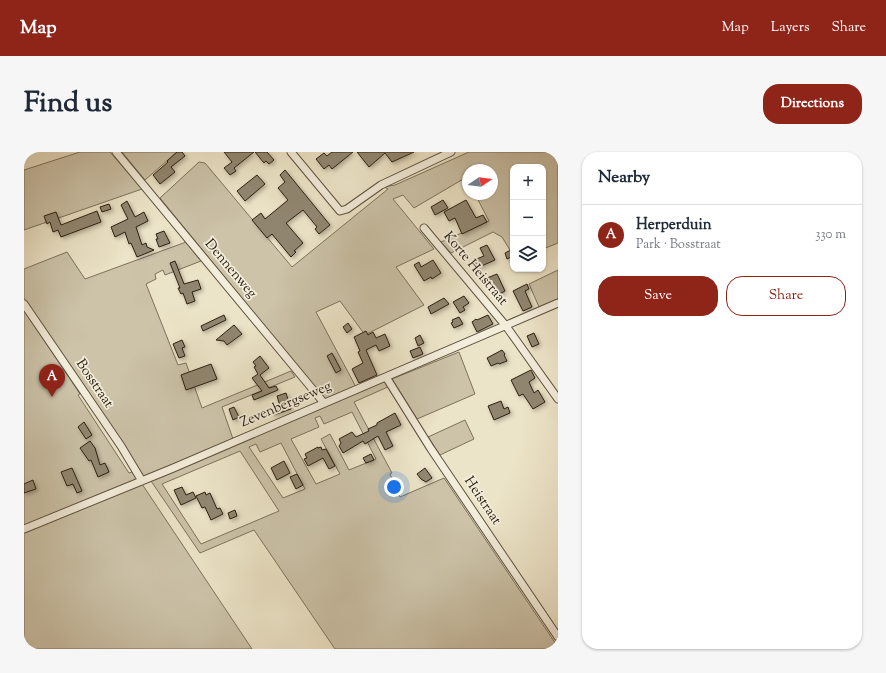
<!DOCTYPE html>
<meta charset="utf-8">
<style>
body{margin:0;font-family:"Sorts Mill Goudy",serif;background:#f6f6f7;color:#1f2937}
.controls{position:absolute;right:12px;top:12px;display:grid;overflow:hidden;border-radius:8px;box-shadow:0 1px 3px #0004}
.controls button{width:36px;height:36px;display:grid;place-items:center;padding:0;border:0;border-bottom:1px solid #e0e1e3;background:#fff;color:#1f2937;font:20px sans-serif}
.compass{position:absolute;left:438px;top:12px;width:36px;height:36px;border-radius:50%;background:#fff;box-shadow:0 1px 3px #0004;rotate:77deg}
.you{position:absolute;left:370px;top:335px;width:14px;height:14px;margin:-10px;border:3px solid #fff;border-radius:50%;background:#1a73e8;box-shadow:0 0 0 6px #1a73e833}
.badge{display:grid;place-items:center;width:26px;height:26px;border-radius:50%;background:#8f2418;color:#fff;font-size:13px;font-weight:700}
.pin{position:absolute;translate:-50% -33px;filter:drop-shadow(0 1px 2px #0008)}
.pin::after{content:'';position:absolute;top:21px;width:14px;height:12px;background:inherit;clip-path:polygon(0 0,100% 0,50% 100%)}
.list{margin:0;padding:0;list-style:none}
h2{display:flex;justify-content:space-between;align-items:center;height:52px;margin:0;padding:0 16px;font-size:17px}
h2 small{font-size:13px;font-weight:400;color:#747a83}
.list li{display:grid;grid-template-columns:26px 1fr auto;gap:12px;align-items:center;box-sizing:border-box;height:60px;padding:0 16px;border-top:1px solid #e0e1e3}
.list b{display:block;font-size:15px;white-space:nowrap}
.list p{margin:0;font-size:13px;white-space:nowrap;color:#747a83}
.list em{font-size:13px;font-style:normal;color:#747a83}
.actions{display:flex;gap:8px;padding:12px 16px}
.actions a{flex:1;padding:9px 0;border:1px solid #8f2418;border-radius:16px;text-align:center;font-size:14px;color:#8f2418}
.actions .main{background:#8f2418;color:#fff}
.icon{flex:none;width:22px;height:22px;fill:none;stroke:currentColor;stroke-width:2;stroke-linecap:round;stroke-linejoin:round}
.map{position:relative;flex:none;width:534px;height:497px;overflow:hidden;border-radius:16px}
header{display:flex;align-items:center;gap:24px;box-sizing:border-box;height:56px;padding:0 20px;background:#8f2418;color:#fff}
header strong{font-size:19px}
nav{display:flex;gap:22px;margin-inline-start:auto;font-size:14px}
.intro{display:flex;align-items:center;justify-content:space-between;box-sizing:border-box;height:96px;padding:0 24px}
h1{margin:0;font-size:28px}
.button{padding:10px 18px;border-radius:16px;background:#8f2418;color:#fff;font-size:14px;font-weight:700}
main{display:flex;gap:24px;padding:0 24px}
aside{flex:1;background:#fff;border-radius:16px;box-shadow:0 1px 3px #0004}
.map>svg:first-child{display:block}
.green{fill:#ccc3a9;stroke:#7c725c;fill-rule:evenodd}
.building{fill:#908670;stroke:#2d2010;filter:url(#shadow)}
.lines{fill:none;stroke-linecap:round;stroke-linejoin:round}
.street-casing{stroke:#5d513e;stroke-width:9}
.street{stroke:#f3eddb;stroke-width:7}
.labels{text-anchor:middle;dominant-baseline:central;stroke-width:3.5;stroke-linejoin:round;paint-order:stroke}
.street-label{font-size:14px;fill:#2d2010;stroke:#f3eddb}
</style>
<header>
<strong>Map</strong>
<nav><a>Map</a><a>Layers</a><a>Share</a></nav>
</header>
<div class="intro"><h1>Find us</h1><a class="button">Directions</a></div>
<main>
<div class="map">
<svg width="534" height="497" viewBox="0 0 534 497">
<defs>
<filter id="shadow"><feDropShadow dx="2" dy="2" stdDeviation="2" flood-color="#0004"/></filter>
</defs>
<rect width="100%" height="100%" fill="#ece4c8"/>
<filter id="stains"><feTurbulence type="fractalNoise" baseFrequency=".005" numOctaves="4"/><feColorMatrix values="0 0 0 0 .2 0 0 0 0 .09 0 0 0 0 .02 0 0 0 .5 -.17"/></filter>
<radialGradient id="worn" r=".72"><stop offset=".6" stop-color="#630" stop-opacity="0"/><stop offset="1" stop-color="#630" stop-opacity=".3"/></radialGradient>
<path class="green" d="M56,0H86L118,37L0,78V18Z
M98,0H153L121,28Z
M445,0H529L534,6V91L519,97V15H489V103L478,85L469,80L427,101L417,90L465,69L451,42H468V18H444V30L441,26L390,56L379,43L369,47L410,97L372,115L400,153L341,183L316,149L292,160L332,235L301,248L136,46L175,10L181,11L268,115L364,37L360,35L371,33Z
M162,90L177,109L141,123L139,118L131,122L132,127L122,132L154,213L162,211L178,256L267,219L271,225L198,255L209,287L119,325L0,146V117L43,100L61,127Z
M534,118V147L515,155L505,132Z
M0,158L56,242L54,243L105,321L108,320L113,327L110,328L113,334L118,332L228,497H0Z
M435,200L451,242L393,267L368,227Z
M362,229L366,234L330,250L368,321L366,322L376,345L420,326L534,495V497H311L230,378L176,401L127,329ZM328,260L352,307L325,318L306,282L297,287L316,322L292,332L267,287L295,275L291,266L296,264L300,272ZM257,291L281,337L259,346L225,295L232,292L236,300ZM216,299L255,359L177,392L138,332Z
M441,268L450,287L416,303L404,285Z"/>
<path class="building" d="M153,0H158L161,4L147,15L151,20L136,32L129,23L144,10L143,9Z
M200,0H230L210,16L212,19L206,23L200,16L208,10Z
M231,0H243L250,8L245,12L242,9L240,11Z
M308,0H329L308,17L305,13L300,17L292,7L300,1L303,4Z
M333,0H390L368,10L361,1L345,15Z
M261,18L306,73L295,82L291,77L293,75L279,58L262,71L279,91L270,99L272,100L267,105L248,82L243,86L228,68L237,61L241,67L264,48L254,36L261,30L256,23Z
M233,23L241,32L221,49L213,39Z
M419,48L424,56L411,63L407,55Z
M442,48L452,66L459,63L463,70L438,82L431,66L425,69L420,60Z
M103,49L111,65L120,60L124,69L112,75L118,93L122,91L123,95L130,98L113,105L107,91L105,92L101,80L91,85L87,75L104,67L97,53Z
M85,52L87,57L78,60L76,55Z
M73,59L77,70L37,85L34,78L29,80L26,70L23,72L20,64L32,60L37,73Z
M140,79L146,91L135,95L132,87H134L132,82Z
M463,93L471,108L453,116L450,108L460,104L456,96Z
M489,97V104L483,107L481,101Z
M409,108L417,121L408,127L407,125L400,129L390,113L395,110L397,115Z
M151,109L160,132L174,128L177,137L168,140L171,149L163,152L159,141L157,142L154,136H156L146,111Z
M473,122L481,139L472,144L463,126Z
M503,132L505,137L501,139L508,155L499,159L489,139Z
M440,144L445,151L439,155L441,158L436,161L429,150Z
M420,146L425,152L407,162L404,155Z
M200,163L202,168L179,179L177,174Z
M464,163L469,172L453,180L448,170L452,167L453,168Z
M435,165L439,172L430,176L427,171L429,170L428,168Z
M324,171L328,177L323,181L319,175Z
M210,173L218,182L203,193L200,189L192,188Z
M342,179L344,183L349,180L352,186L361,182L366,194L355,199L352,193L342,198L353,223L335,231L328,217L339,211L334,200L336,199L330,185Z
M510,181L515,192L508,195L503,184Z
M396,183L400,191L394,194L391,186Z
M158,188L161,195L158,196L161,204L155,206L149,192Z
M396,195L399,202L389,206L386,199Z
M478,198L481,202L480,203L483,209L475,212L474,211L467,214L463,206Z
M308,201L317,218L312,221L303,204Z
M236,204L245,216L236,223L245,236L252,234L254,238L230,248L228,243L238,239L228,226L234,222L230,215L232,214L229,210Z
M187,212L193,227L162,238L157,223Z
M507,218L511,226L505,230L510,241L514,238L521,250L509,257L499,242L495,244L487,228Z
M262,241L267,257L250,263L248,258L256,254L253,244Z
M477,249L480,257L484,255L486,261L470,268L464,254Z
M210,255L215,265L209,268L205,257Z
M371,261L377,273L362,280L369,294L361,298L354,284L341,292L339,289L319,301L315,294L317,291L315,287L328,280L332,285L345,279L344,277L353,273V271Z
M60,270L68,283L62,287L54,275Z
M66,289L71,296L76,313L81,311L85,320L74,325L67,308L65,309L56,296Z
M294,295V296L297,295L298,298L302,297L311,314L305,317L299,306L284,314L280,307L283,306L281,302Z
M347,302L350,308L342,311L339,306Z
M260,309L266,321L253,328L247,316Z
M48,316L58,339L53,341L49,332L43,334L37,320Z
M401,316L408,326L402,330L397,327L393,322Z
M273,322L279,333L272,337L266,325Z
M9,328L12,337L0,341V332Z
M158,335L162,343L169,340L172,346L157,353L150,338Z
M181,340L182,343L186,341L193,357L196,356L199,362L187,368L181,355L178,356L172,344Z
M211,358L213,364L206,367L204,361Z"/>
<g class="lines">
<g class="street-casing">
<path id="street" d="M92,0L300,251
M267,0L316,59L323,57L357,33L427,0
M400,76L482,174L534,247
M0,152L97,294L118,329
M362,225L407,297L534,485
M0,377L147,317L534,151"/>
</g>
<use href="#street" class="street"/>
</g>
<g class="labels">
<g class="street-label">
<text transform="translate(206 117) rotate(50)">Dennenweg</text>
<text transform="translate(451 117) rotate(50)">Korte Heistraat</text>
<text transform="translate(70 232) rotate(56)">Bosstraat</text>
<text transform="translate(262 253) rotate(-23)">Zevenbergseweg</text>
<text transform="translate(458 349) rotate(56)">Heistraat</text>
</g>
</g>
<rect width="100%" height="100%" filter="url(#stains)"/>
<rect width="100%" height="100%" fill="url(#worn)"/>
</svg>
<div class="controls">
<button>+</button>
<button>−</button>
<button><svg class="icon" aria-label="layers" viewBox="0 0 24 24"><path d="M12 4l9 5-9 5-9-5zM3 14l9 5 9-5"/></svg></button>
</div>
<svg class="compass" viewBox="-18 -18 36 36"><path d="M0-13l5 13h-10z" fill="#e53935"/><path d="M0 13l5-13h-10z" fill="#747a83"/></svg>
<div class="you"></div>
<div class="pin badge" style="left:28px;top:245px">A</div>
</div>
<aside>
<h2>Nearby<small></small></h2>
<ul class="list">
<li><span class="badge">A</span><div><b>Herperduin</b><p>Park · Bosstraat</p></div><em>330 m</em></li>
</ul>
<div class="actions"><a class="main">Save</a><a>Share</a></div>
</aside>
</main>
